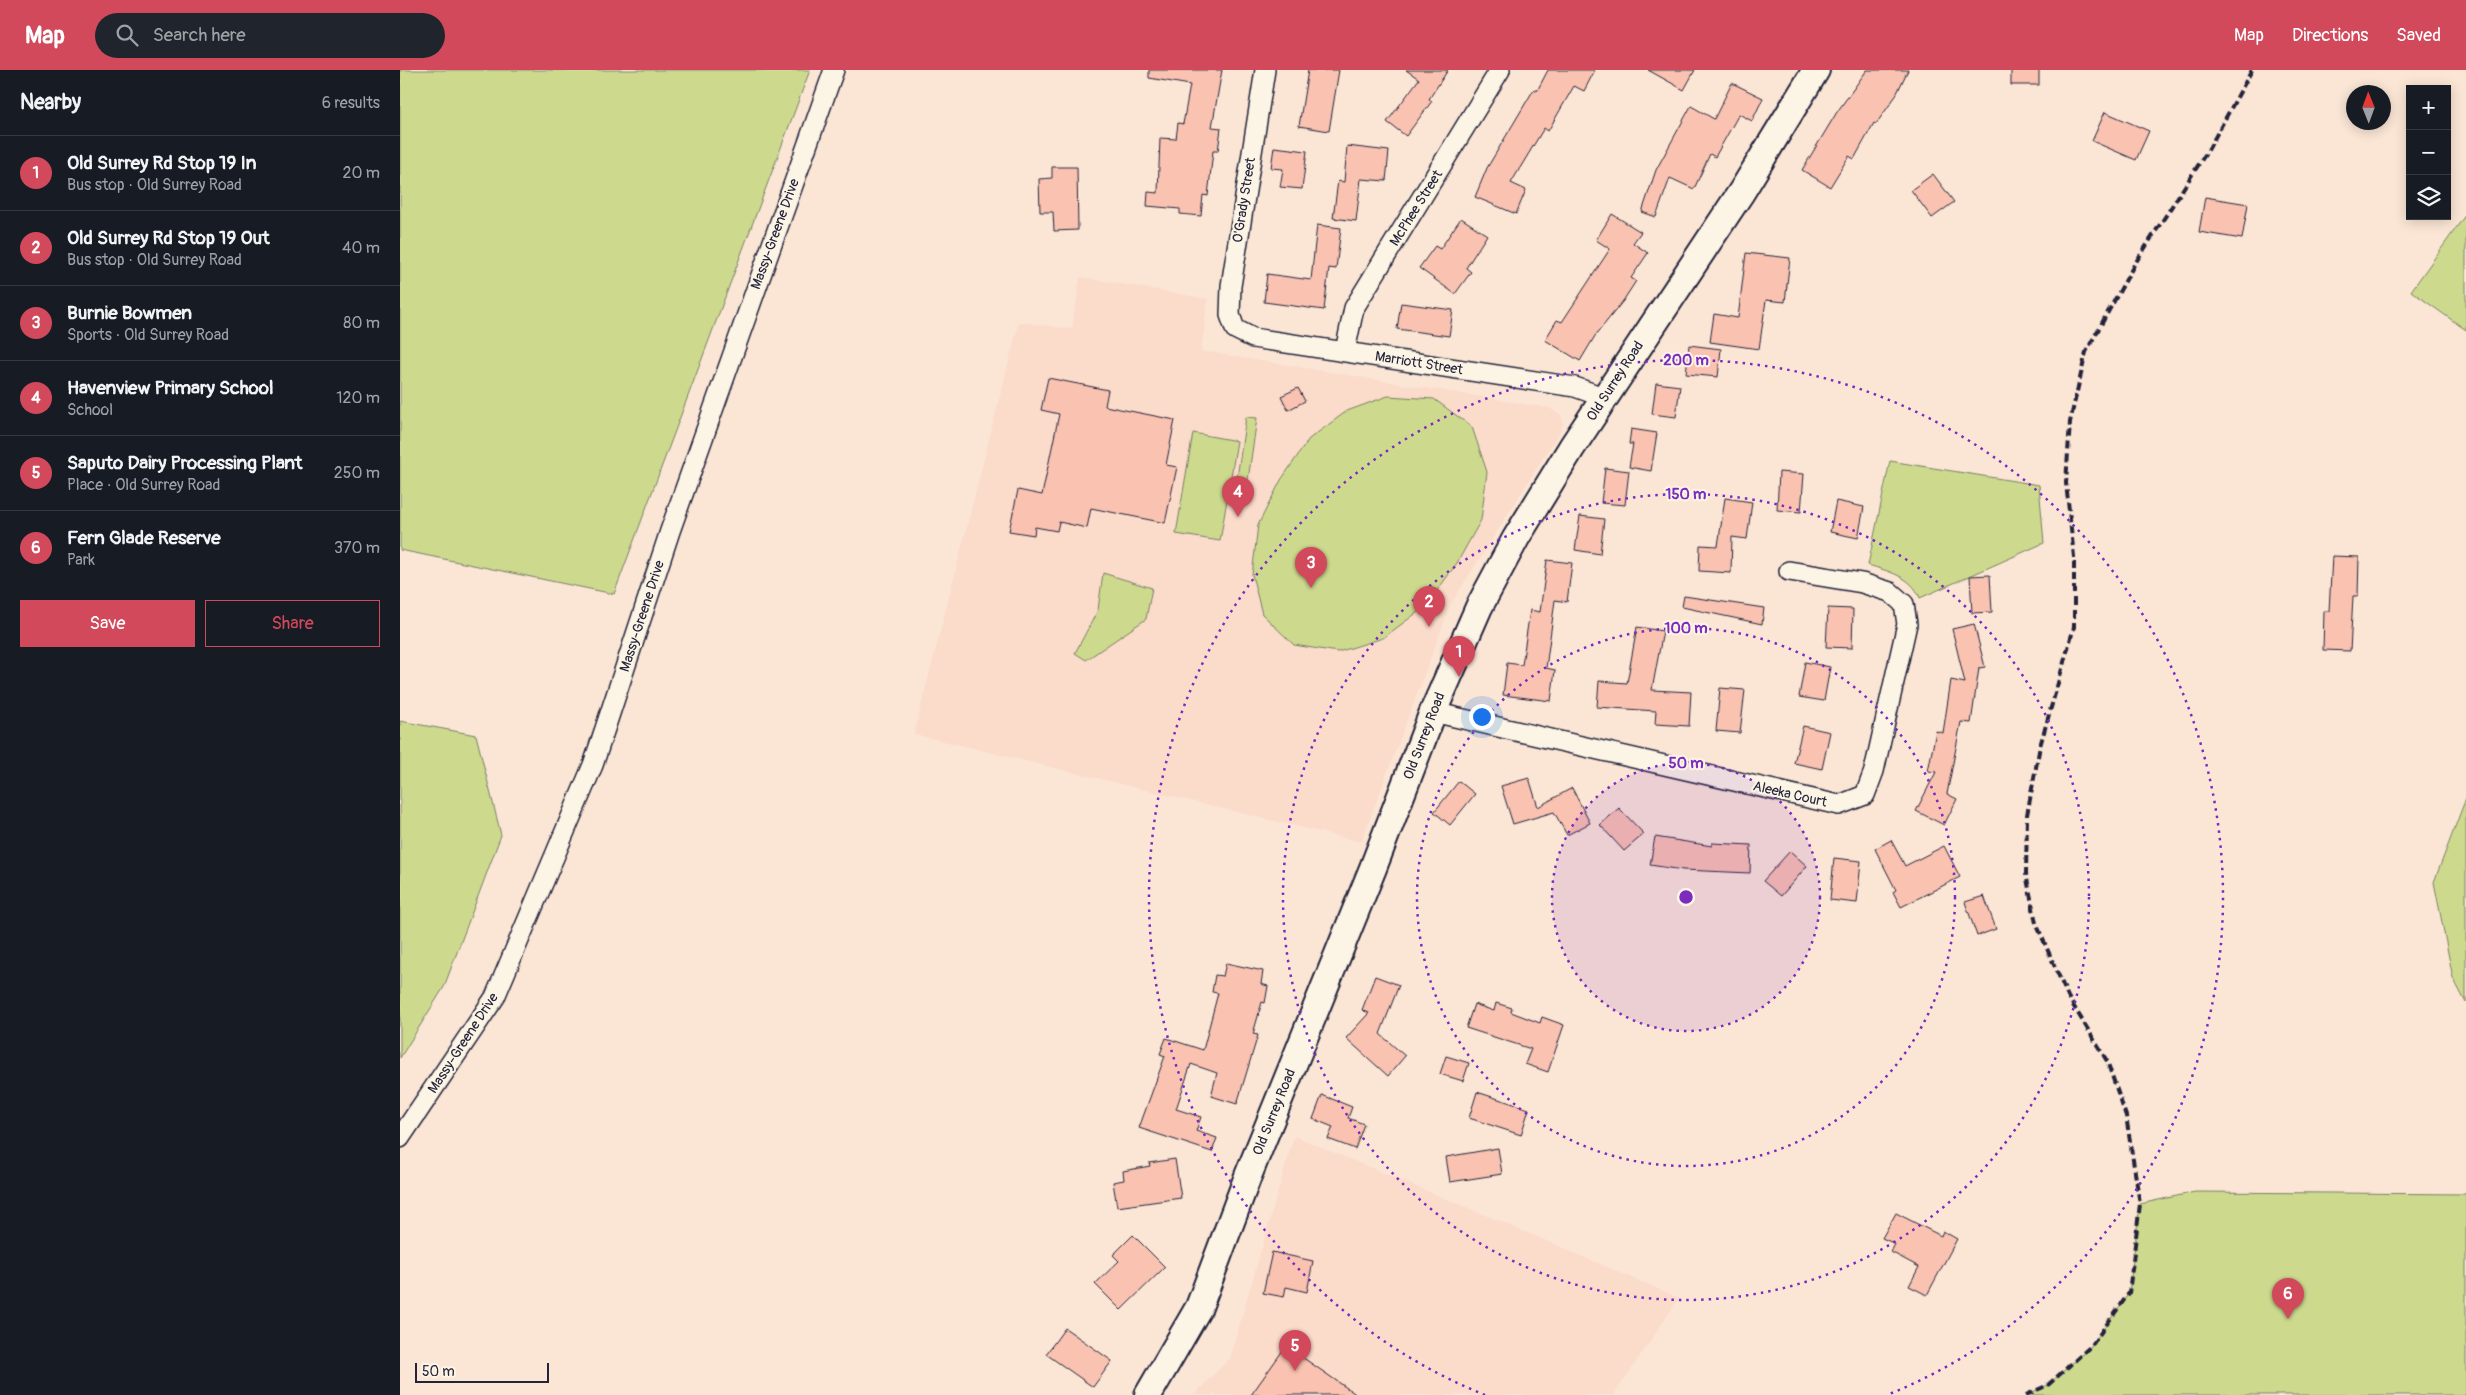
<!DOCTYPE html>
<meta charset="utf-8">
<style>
body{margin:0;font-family:Pangolin,sans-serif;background:#20242c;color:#f1f3f6}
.controls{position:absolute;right:15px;top:15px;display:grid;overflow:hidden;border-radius:0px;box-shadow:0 2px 12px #0003}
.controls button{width:45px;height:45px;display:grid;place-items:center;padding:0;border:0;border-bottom:1px solid #363941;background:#171b24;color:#f1f3f6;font:25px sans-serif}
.compass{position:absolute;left:1946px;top:15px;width:45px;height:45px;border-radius:50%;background:#171b24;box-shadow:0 2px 12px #0003;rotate:359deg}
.scale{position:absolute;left:15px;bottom:12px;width:134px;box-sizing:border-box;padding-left:5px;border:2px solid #22223b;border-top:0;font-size:14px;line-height:18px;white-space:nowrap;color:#22223b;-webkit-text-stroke:4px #fcf5e5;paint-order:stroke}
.you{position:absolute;left:1081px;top:646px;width:18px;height:18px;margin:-12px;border:4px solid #fff;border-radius:50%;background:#1a73e8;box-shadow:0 0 0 8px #1a73e833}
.badge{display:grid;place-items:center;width:32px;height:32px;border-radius:50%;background:#d1495b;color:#fff;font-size:16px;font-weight:700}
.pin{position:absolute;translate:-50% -41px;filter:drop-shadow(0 1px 2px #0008)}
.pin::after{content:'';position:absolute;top:26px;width:18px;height:15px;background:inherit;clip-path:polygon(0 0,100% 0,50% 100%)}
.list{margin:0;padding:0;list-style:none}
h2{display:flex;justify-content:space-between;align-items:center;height:65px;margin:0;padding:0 20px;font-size:21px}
h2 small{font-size:16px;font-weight:400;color:#9ea1a6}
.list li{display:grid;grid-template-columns:32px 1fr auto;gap:15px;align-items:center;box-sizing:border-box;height:75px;padding:0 20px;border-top:1px solid #363941}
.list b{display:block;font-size:19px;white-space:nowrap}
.list p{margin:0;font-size:16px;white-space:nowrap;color:#9ea1a6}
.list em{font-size:16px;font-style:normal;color:#9ea1a6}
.actions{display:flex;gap:10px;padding:15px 20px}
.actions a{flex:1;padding:11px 0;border:1px solid #d1495b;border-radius:0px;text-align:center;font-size:18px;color:#d1495b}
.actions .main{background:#d1495b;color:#fff}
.icon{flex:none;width:28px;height:28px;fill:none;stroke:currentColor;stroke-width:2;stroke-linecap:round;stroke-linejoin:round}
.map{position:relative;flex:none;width:2066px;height:1325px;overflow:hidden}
header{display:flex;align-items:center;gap:30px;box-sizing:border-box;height:70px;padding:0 25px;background:#d1495b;color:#fff}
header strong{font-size:24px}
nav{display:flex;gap:28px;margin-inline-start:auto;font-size:18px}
.search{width:350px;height:45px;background:#20242c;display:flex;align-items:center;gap:12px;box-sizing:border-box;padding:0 18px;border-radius:28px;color:#9ea1a6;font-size:19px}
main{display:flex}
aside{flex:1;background:#171b24}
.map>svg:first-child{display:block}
.built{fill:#fbdbca}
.green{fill:#cdda8e;stroke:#787e64}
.building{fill:#fac2b0;stroke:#22223b}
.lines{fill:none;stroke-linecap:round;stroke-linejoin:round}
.minor-casing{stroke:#22223b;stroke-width:22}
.secondary-casing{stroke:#22223b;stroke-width:30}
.minor{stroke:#fcf5e5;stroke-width:19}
.secondary{stroke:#fcf5e5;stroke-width:26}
.rail{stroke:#22223b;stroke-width:4;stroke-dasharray:8 4;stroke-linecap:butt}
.ring{fill:none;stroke:#7b2cbf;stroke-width:2.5;stroke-dasharray:2.5 5}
.labels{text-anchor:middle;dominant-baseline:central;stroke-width:4;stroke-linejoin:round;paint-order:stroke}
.street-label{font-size:14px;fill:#22223b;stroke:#fcf5e5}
.centre{fill:#7b2cbf;stroke:#fcf5e5;stroke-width:2.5}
.ring-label{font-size:15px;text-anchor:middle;font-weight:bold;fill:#7b2cbf;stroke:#fcf5e5;stroke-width:4;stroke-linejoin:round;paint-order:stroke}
</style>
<header>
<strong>Map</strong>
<div class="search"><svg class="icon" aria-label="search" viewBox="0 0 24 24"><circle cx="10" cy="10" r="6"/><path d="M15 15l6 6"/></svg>Search here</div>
<nav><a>Map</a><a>Directions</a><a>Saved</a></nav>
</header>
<main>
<aside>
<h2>Nearby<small>6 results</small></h2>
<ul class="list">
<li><span class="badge">1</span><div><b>Old Surrey Rd Stop 19 In</b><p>Bus stop · Old Surrey Road</p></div><em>20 m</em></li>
<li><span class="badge">2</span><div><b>Old Surrey Rd Stop 19 Out</b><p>Bus stop · Old Surrey Road</p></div><em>40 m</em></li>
<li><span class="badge">3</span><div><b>Burnie Bowmen</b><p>Sports · Old Surrey Road</p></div><em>80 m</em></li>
<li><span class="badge">4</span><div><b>Havenview Primary School</b><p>School</p></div><em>120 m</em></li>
<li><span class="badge">5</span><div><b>Saputo Dairy Processing Plant</b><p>Place · Old Surrey Road</p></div><em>250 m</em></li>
<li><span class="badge">6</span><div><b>Fern Glade Reserve</b><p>Park</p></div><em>370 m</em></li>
</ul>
<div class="actions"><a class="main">Save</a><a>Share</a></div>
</aside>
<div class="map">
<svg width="2066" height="1325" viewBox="0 0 2066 1325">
<rect width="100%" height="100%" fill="#fbe6d5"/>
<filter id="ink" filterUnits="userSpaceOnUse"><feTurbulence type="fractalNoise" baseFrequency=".02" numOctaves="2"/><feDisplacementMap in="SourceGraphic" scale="10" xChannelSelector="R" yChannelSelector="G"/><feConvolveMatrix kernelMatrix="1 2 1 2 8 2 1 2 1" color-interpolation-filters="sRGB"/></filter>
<g filter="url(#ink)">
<path class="built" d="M680,207L808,229L801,281L1149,338L1161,345L1163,352L1161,360L1051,534L961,772L514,664L619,252L672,259Z
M894,1066L1102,1152L1279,1228L1214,1325H794L830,1288Z"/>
<path class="green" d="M0,0H410L214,524L0,480Z
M2066,144V260L2011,221Z
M988,326L1034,329L1072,357L1087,402L1081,450L1057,493L1026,536L983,568L938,582L894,575L862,544L852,505L858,455L881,410L909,369L947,341Z
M846,347L857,348L847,417L836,415Z
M793,363L837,371L820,471L776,464Z
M1490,391L1639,415L1644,473L1520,528C1512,506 1487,501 1468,495Z
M703,503L752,518L746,549L686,590L675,583L698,540Z
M0,651L76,665L101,765L44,917L0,988Z
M2066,728V933L2053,908L2034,812Z
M1795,1122L2066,1124V1325H1626L1648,1315L1692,1275L1729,1223L1740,1134Z"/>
<path class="building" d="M749,0H822L812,57L821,58L818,81H813L808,126L803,125L801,146L780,144V139L747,136L748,122L758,123L760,68L776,69L778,53L783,54L790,15L749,8Z
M908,0H939L929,61L899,56Z
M1006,0H1048L1029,29L1032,31L1006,66L987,52L1019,9Z
M1148,0H1195L1184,21L1174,16L1148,61L1144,58L1111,113L1126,120L1116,144L1075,127L1087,98L1134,19L1137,21Z
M1248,0H1295L1284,20Z
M1467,0H1508L1495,27L1476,54L1474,53L1454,89L1449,86L1430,117L1402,100L1437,42Z
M1611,0H1639V15H1611Z
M1332,13L1363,28L1352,51L1339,44L1315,87L1310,84L1294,119L1270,108L1256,147L1242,142L1256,100L1291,36L1314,49Z
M1705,42L1749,61L1736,90L1692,71Z
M947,76L989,81L986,111L961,109L956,151L933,148L938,111L944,112Z
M874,77L907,81L902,119L880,117L883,99L871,98Z
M652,97H677L678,160L654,161L653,142H640L639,109L652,108Z
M1533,104L1554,132L1532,148L1511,120Z
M1805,127L1848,134L1842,169L1799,162Z
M1212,144L1241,162L1233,173L1248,183L1231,208L1236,211L1223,231L1195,266L1180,291L1145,270L1157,250L1162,252L1210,179L1196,170Z
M1061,148L1087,165L1066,198L1071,202L1055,224L1019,198L1035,176L1040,179Z
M917,155L941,158L936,199L929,198L924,240L864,232L867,204L911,210Z
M1346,183L1390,188L1385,232L1366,230L1359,279L1310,272L1314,244L1338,248Z
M1001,233L1053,240L1049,266L997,259Z
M1289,275L1321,279L1318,307L1286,304Z
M648,308L708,320L705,336L775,350L766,395L777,397L765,453L691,438L687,458L659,452L657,461L635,457L634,465L609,461L618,420L642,425L659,344L641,340Z
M1256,313L1280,316L1276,347L1252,344Z
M898,318L905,331L888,340L881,326Z
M1231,359L1257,363L1251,401L1229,397L1233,374H1229Z
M1205,398L1229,401L1225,435L1201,433Z
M1379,402L1404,404L1401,442L1377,440Z
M1325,428L1352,432L1347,469L1332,467L1331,503L1299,501L1300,475L1318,476Z
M1436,431L1464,437L1458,468L1430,462Z
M1180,446L1204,449L1200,484L1175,480Z
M1932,486L1959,487L1958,526H1953L1950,581L1923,580L1924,541H1929Z
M1147,490L1172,493L1167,532L1155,530L1146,598L1155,600L1151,631L1103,625L1107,593L1122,595L1130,540L1140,542Z
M1590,505L1592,542L1572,543L1570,506Z
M1284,526L1364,538L1362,554L1282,537Z
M1428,538L1453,539L1452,578L1426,577Z
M1574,554L1585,597L1579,598L1571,653L1561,652L1547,724L1557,729L1544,755L1516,741L1536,702L1528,701L1536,661L1543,663L1551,610L1565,613L1552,559Z
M1237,557L1263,561L1252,620L1291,622L1289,656L1255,654L1256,641L1197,637L1199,611L1227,613Z
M1405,592L1430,597L1424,631L1399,627Z
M1320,618L1345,620L1340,663L1316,661Z
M1403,656L1430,662L1422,699L1394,693Z
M1129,708L1138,737L1172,718L1190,753L1167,765L1154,742L1113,754L1101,716Z
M1059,711L1075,724L1050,755L1034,742Z
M1219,738L1244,764L1224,781L1200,755Z
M1255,767L1312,776V773L1351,775L1350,803L1283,800L1250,795Z
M1491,770L1505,796L1544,776L1560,807L1501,837L1493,822L1496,820L1475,779Z
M1390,781L1407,796L1381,826L1363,811Z
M1434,788L1461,791L1457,833L1430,830Z
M1584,826L1596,859L1577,866L1565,832Z
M826,893L863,901L861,914L868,916L865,933L862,932L853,964L858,965L837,1034L811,1026L817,1003L791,994L776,1039L801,1047L796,1061L817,1068L812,1082L739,1058L765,986L760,984L766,968L803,980L818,923L812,922L815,905L823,906Z
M975,906L999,915L980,964L1005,986L988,1006L946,968L969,943L962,940Z
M1096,933L1112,938L1111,942L1140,953L1142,947L1164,955L1148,1002L1125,994L1131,979L1066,958L1074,934L1094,941Z
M1046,986L1069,993L1063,1011L1040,1004Z
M1077,1022L1129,1039L1121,1065L1069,1048Z
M922,1025L952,1037L948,1048L964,1054L955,1079L928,1069L933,1057L913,1049Z
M1098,1078L1102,1104L1050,1112L1046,1087Z
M775,1089L781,1128L717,1137L713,1112L724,1110L723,1101L750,1096L749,1093Z
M1496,1143L1541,1166L1543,1161L1557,1169L1527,1225L1509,1216L1519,1197L1491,1182L1495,1174L1482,1168Z
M733,1165L765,1197L721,1240L695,1214L719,1191L713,1185Z
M872,1182L913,1191L907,1222L886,1217L884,1227L863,1223Z
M665,1258L712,1291L693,1317L646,1284Z
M886,1276L957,1325H851Z"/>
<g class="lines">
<g class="minor-casing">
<path id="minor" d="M865,0L831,216L830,245L835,259L853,268L1175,317L1203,327
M945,281L954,238L1100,0
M1033,642L1439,735L1465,725L1474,701L1507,554L1504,534L1490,522L1462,513L1389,501
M0,1068L95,927L193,695L270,461L434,0"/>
</g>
<g class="secondary-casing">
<path id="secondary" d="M748,1325L799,1237L848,1106L973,798L1033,642L1079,537L1116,468L1172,377L1342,121L1416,0"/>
</g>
<use href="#minor" class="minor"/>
<use href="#secondary" class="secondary"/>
<path class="rail" d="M1626,1325L1648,1315L1692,1275L1729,1223L1740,1134L1726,1046L1707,991L1668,927L1636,853L1626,804L1627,745L1640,676L1674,557V487L1666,413L1670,352L1686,282L1734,195L1808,80L1852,0"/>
</g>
</g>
<circle cx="1286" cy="827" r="134" fill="#7b2cbf" fill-opacity=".12"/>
<g class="ring">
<circle cx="1286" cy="827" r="134"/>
<circle cx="1286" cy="827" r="269"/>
<circle cx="1286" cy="827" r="403"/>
<path d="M1085 1325A537 537 0 1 1 1487 1325"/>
</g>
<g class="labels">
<g class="street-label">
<text transform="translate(844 130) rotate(-81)">O'Grady Street</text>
<text transform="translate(1016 138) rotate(-58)">McPhee Street</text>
<text transform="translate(375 164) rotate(-70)">Massy-Greene Drive</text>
<text transform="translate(1019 293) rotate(9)">Marriott Street</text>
<text transform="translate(1215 311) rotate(-57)">Old Surrey Road</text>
<text transform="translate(242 546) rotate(-72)">Massy-Greene Drive</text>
<text transform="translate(1024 666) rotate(-69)">Old Surrey Road</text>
<text transform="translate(1390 724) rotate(13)">Aleeka Court</text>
<text transform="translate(63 973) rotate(-57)">Massy-Greene Drive</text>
<text transform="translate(874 1042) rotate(-68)">Old Surrey Road</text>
</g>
</g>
<circle cx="1286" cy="827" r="8" class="centre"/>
<g class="ring-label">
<text x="1286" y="295">200 m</text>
<text x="1286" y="429">150 m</text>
<text x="1286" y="563">100 m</text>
<text x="1286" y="698">50 m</text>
</g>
</svg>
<div class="controls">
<button>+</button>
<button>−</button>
<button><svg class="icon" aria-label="layers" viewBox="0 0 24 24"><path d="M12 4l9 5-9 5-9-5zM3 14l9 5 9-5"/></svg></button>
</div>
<svg class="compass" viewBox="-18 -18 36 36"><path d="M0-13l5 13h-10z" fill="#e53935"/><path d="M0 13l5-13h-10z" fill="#9ea1a6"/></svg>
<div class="scale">50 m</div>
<div class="you"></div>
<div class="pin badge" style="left:1059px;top:607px">1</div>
<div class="pin badge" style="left:1029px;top:557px">2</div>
<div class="pin badge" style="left:911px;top:518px">3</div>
<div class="pin badge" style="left:838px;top:447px">4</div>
<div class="pin badge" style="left:895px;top:1301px">5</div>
<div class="pin badge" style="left:1888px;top:1249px">6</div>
</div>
</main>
